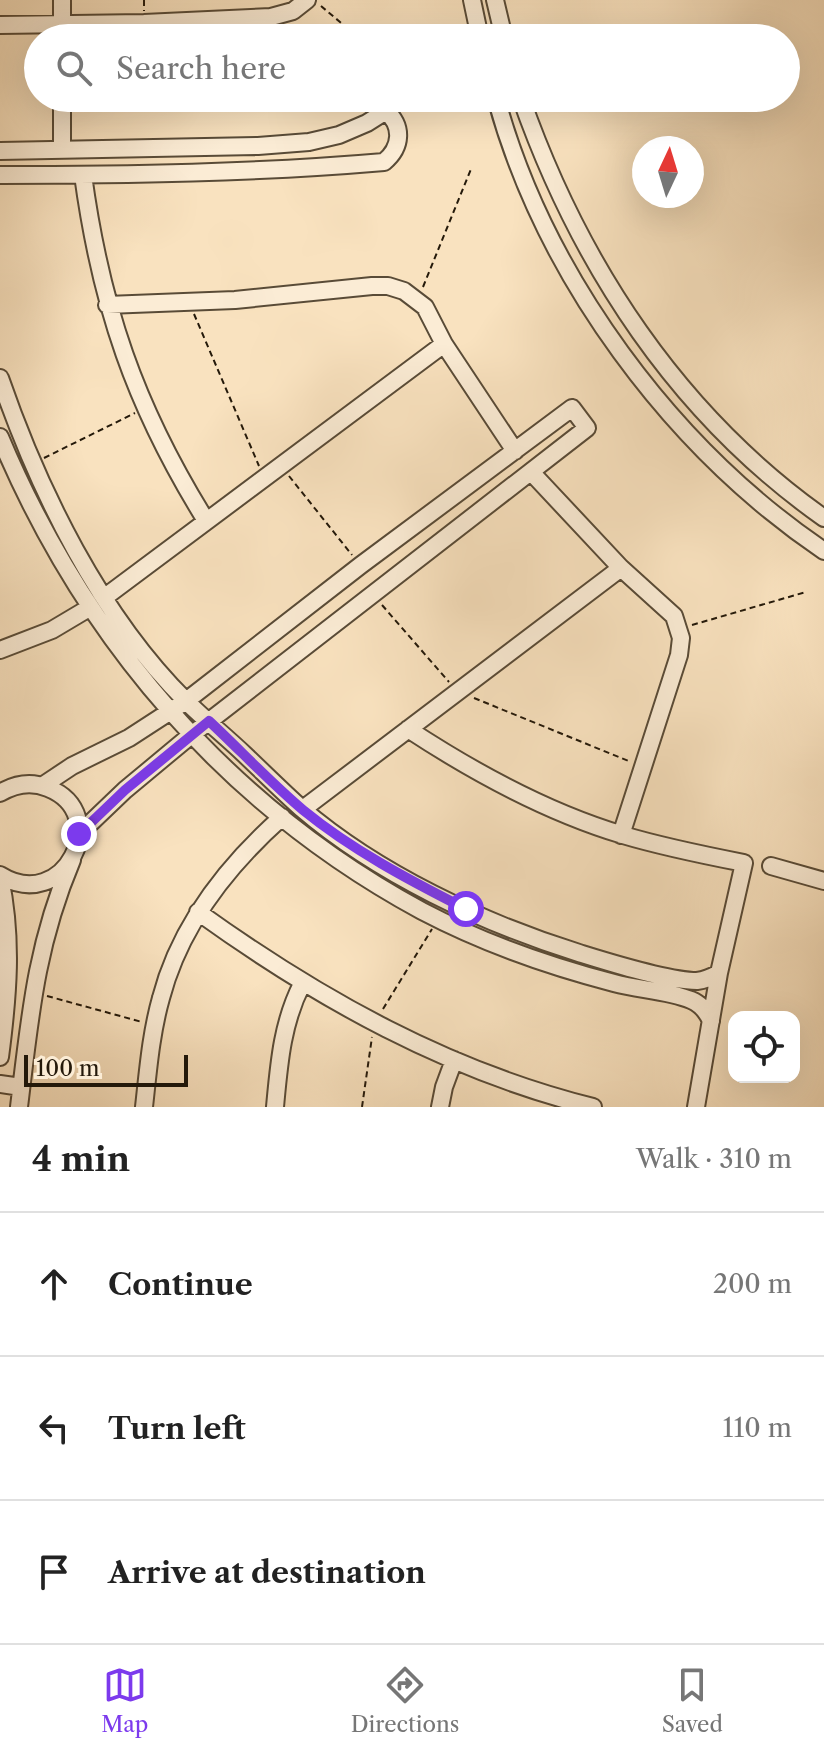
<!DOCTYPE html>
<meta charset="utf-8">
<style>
body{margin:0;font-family:"Libre Caslon Text",serif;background:#f2f2f2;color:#222}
.controls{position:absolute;right:24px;bottom:24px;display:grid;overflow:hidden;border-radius:16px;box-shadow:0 8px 32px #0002}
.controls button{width:72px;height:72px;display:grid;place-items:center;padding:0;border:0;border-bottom:2px solid #e0e0e0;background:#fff;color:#222;font:40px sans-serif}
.compass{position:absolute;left:632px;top:136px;width:72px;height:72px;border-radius:50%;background:#fff;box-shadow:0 8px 32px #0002;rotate:4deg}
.scale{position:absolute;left:24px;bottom:20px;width:164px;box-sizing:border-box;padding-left:8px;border:4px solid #24190a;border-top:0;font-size:22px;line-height:28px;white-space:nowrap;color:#24190a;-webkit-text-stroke:6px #fbecd5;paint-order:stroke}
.stop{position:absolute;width:24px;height:24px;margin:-18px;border:6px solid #7c3aed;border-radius:50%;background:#fff}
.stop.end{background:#7c3aed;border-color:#fff;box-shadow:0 2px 8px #0008}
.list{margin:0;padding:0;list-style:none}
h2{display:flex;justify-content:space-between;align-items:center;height:104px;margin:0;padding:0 32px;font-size:34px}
h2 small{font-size:26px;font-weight:400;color:#767676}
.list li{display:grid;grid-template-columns:52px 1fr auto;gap:24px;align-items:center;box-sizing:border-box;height:144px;padding:0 32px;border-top:2px solid #e0e0e0}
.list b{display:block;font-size:30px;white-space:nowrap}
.list em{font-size:26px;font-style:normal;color:#767676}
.icon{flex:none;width:44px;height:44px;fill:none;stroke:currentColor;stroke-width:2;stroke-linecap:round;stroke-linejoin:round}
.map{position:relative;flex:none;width:824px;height:1107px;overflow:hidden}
.search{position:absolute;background:#fff;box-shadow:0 8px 32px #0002;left:24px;right:24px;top:24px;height:88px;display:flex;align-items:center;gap:20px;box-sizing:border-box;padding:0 28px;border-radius:44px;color:#767676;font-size:30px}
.sheet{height:536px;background:#fff}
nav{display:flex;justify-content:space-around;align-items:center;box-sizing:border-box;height:112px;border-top:2px solid #e0e0e0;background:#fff;font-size:22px;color:#767676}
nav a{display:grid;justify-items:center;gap:4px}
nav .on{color:#7c3aed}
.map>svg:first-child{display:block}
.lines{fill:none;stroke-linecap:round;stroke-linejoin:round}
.minor-casing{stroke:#594b37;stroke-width:20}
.path{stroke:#24190a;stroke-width:2;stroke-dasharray:6 4;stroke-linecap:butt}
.minor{stroke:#fbecd5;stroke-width:16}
.route{stroke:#7c3aed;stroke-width:10}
</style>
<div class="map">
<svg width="824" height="1107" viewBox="0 0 824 1107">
<rect width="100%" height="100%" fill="#f9e2bf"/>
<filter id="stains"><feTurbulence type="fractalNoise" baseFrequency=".0025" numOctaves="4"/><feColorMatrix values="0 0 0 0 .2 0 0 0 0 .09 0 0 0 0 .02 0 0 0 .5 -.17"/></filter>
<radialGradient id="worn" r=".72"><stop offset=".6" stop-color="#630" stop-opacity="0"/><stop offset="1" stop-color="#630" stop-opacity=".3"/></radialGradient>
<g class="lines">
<g class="minor-casing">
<path id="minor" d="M472,0L480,38
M495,0L504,38
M0,25L144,23L271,17L293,11L307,0
M62,38V0
M496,98C545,277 671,447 824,551
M521,98C580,266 678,415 824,518
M62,150V98
M0,151L258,146L309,142L339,135L367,123L386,111C403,126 402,147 384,162C256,173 129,175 0,175
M83,175C101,307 135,406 205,519
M107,305L235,300L372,286H388L404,291L425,307L444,344L515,451
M0,378C39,491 100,616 186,701C204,719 225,736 244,754C263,772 282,791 301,808C378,874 483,923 579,953C608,962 668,981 697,981C705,980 712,977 719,973
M0,437C85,640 228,806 422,911C483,943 548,966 614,983C639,990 667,990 691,1000C701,1004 707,1012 711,1021
M532,473L621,568L674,616L681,638L679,655L621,835
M105,597L444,344
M0,650L52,630L89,608
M408,729C475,773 546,812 623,835C663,847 703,855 744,863L719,973L696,1107
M42,786L72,766L129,738L186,701L361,565L572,408L587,428L190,736L125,790L79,834
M0,793C15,784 31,781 48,788C114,814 64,915 0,875
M303,809L621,568
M771,866L824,881
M0,878C13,939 8,996 0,1057
M198,912C319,999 448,1071 593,1107
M0,1084L21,1087
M19,1107C30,1016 36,945 72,860
M144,1107C148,1071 151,1033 161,998C180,925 227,866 282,817
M275,1107C279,1064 282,1023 302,984
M440,1107L444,1087L454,1060"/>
</g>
<path class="path" d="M144,0V11
M321,6L359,38
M423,287L471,169
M194,314L259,466
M44,458L135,413
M289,476L352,555
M382,605L449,682
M692,625L806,592
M474,698L631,762
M47,996L142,1022
M383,1009L432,929
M362,1107L372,1037"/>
<use href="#minor" class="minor"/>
</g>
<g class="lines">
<path class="route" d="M79,834L125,790L209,721C240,750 270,782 303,810C352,850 409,880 466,909"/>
</g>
<rect width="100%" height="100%" filter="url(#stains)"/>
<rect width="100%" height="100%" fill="url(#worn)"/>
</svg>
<div class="controls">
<button><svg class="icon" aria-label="locate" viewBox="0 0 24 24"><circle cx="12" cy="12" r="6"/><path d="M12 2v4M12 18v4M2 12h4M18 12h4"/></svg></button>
</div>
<svg class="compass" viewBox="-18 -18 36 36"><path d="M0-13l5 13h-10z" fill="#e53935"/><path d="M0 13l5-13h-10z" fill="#767676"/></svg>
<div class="scale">100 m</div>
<div class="stop" style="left:466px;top:909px"></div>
<div class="stop end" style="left:79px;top:834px"></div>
<div class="search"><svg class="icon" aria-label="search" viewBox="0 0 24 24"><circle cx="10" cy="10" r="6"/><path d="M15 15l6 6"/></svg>Search here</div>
</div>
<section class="sheet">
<h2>4 min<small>Walk · 310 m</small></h2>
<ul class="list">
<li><svg class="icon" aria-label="ahead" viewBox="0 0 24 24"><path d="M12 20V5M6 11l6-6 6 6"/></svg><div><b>Continue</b></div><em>200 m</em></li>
<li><svg class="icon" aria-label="left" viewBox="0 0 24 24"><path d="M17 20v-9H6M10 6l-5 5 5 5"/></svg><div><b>Turn left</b></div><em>110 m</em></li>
<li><svg class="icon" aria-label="arrive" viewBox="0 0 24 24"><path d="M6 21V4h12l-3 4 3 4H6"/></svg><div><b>Arrive at destination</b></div></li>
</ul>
</section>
<nav>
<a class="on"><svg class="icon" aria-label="map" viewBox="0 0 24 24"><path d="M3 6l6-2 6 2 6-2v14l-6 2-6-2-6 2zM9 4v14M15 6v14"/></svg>Map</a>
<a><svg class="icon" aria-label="directions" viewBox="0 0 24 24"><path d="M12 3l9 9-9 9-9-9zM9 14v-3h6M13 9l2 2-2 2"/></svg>Directions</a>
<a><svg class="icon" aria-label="saved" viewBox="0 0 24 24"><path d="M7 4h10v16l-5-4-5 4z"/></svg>Saved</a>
</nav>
